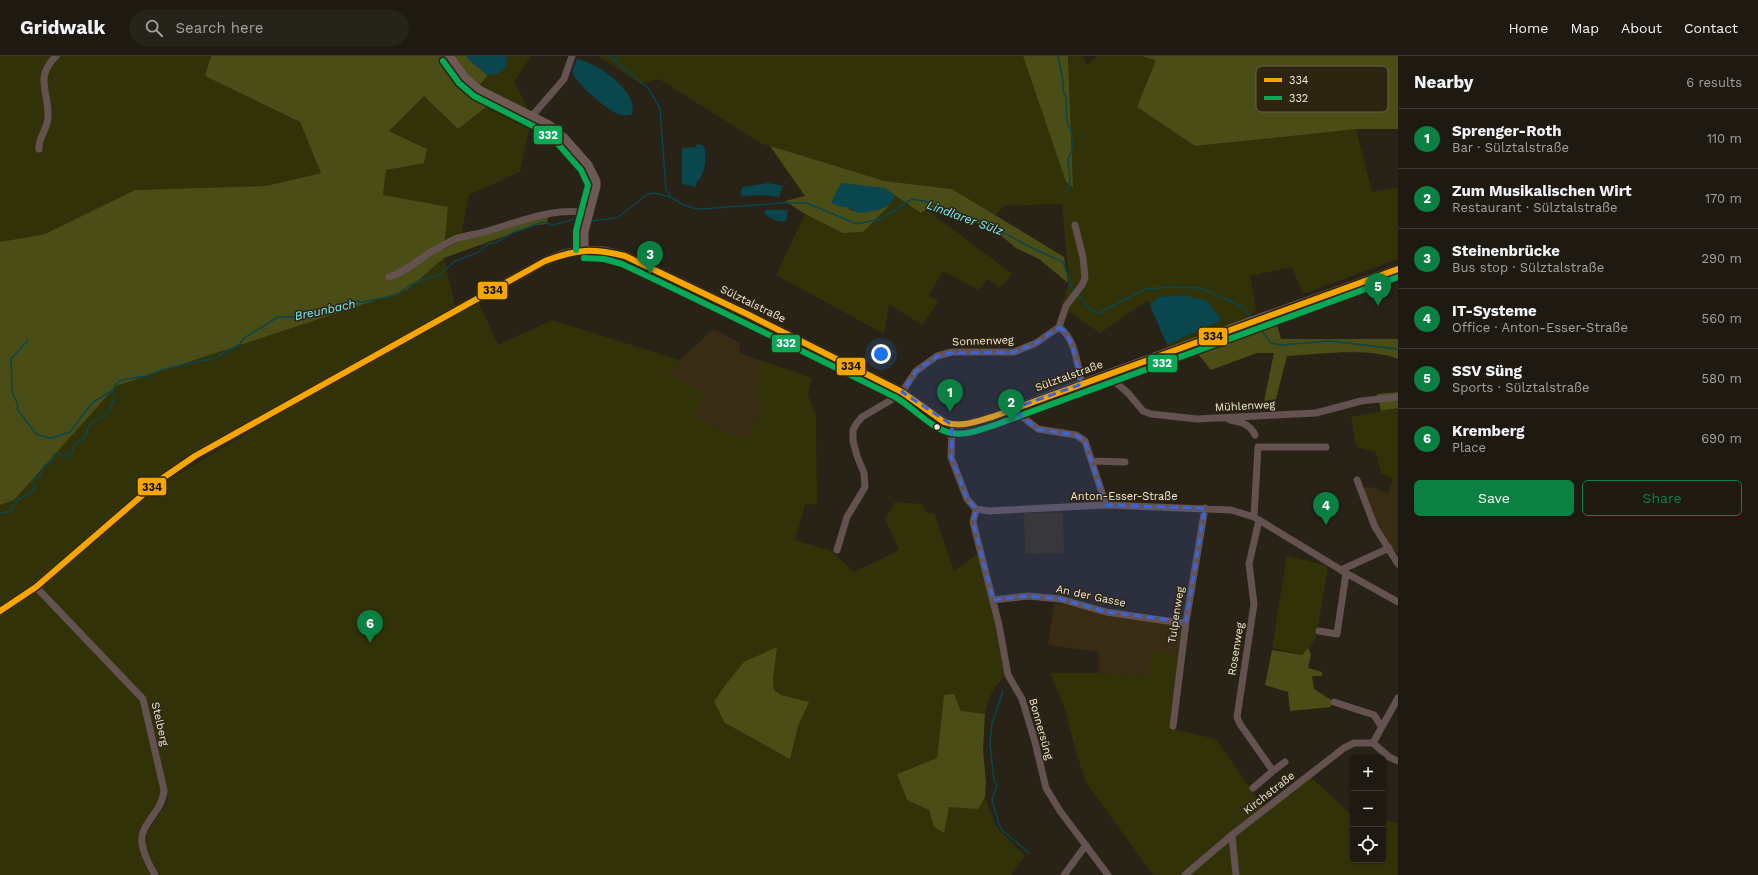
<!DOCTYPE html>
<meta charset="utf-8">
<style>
body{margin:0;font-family:"Work Sans",sans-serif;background:#26231a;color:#f1f3f6}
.controls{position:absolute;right:12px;bottom:12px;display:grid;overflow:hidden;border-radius:6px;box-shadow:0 1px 3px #0004}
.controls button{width:36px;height:36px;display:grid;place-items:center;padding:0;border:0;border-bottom:1px solid #3c3831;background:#1e1a11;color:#f1f3f6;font:20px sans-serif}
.you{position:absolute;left:881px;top:298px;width:14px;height:14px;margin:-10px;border:3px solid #fff;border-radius:50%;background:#1a73e8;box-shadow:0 0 0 6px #1a73e833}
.badge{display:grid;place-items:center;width:26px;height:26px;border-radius:50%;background:#0b8043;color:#fff;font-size:13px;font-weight:700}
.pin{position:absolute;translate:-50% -33px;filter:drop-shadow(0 1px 2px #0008)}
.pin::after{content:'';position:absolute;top:21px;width:14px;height:12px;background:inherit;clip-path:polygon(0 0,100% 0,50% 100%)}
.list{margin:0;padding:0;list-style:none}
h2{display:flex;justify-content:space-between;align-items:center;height:52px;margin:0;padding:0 16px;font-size:17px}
h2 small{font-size:13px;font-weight:400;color:#a1a19f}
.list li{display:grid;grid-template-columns:26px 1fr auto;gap:12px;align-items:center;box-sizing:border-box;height:60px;padding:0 16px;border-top:1px solid #3c3831}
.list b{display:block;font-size:15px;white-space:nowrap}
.list p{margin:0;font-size:13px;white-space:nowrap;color:#a1a19f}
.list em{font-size:13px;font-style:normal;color:#a1a19f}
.actions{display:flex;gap:8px;padding:12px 16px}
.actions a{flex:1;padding:9px 0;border:1px solid #0b8043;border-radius:6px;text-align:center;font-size:14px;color:#0b8043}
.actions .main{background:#0b8043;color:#fff}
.icon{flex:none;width:22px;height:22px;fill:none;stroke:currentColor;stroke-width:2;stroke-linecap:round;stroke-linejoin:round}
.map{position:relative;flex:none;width:1398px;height:819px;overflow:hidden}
header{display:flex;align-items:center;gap:24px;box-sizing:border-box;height:56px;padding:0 20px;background:#1e1a11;border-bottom:1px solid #3c3831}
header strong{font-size:19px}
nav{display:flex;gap:22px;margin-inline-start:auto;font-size:14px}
.search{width:280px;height:36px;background:#26231a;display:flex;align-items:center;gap:10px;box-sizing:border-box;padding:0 14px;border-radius:22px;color:#a1a19f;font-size:15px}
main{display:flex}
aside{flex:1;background:#1e1a11}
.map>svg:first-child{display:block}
.built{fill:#382c14}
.green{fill:#323209}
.forest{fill:#4b4d16}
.water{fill:#0a464d}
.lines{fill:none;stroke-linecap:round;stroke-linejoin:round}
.stream{stroke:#0a464d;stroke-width:1.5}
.minor{stroke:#635250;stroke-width:7}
.major{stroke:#6e5955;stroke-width:9}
.bus-1-casing{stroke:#2e2511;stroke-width:9}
.bus-2-casing{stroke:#2e2511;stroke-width:9}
.bus-1{stroke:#f7a600;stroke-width:6}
.bus-2{stroke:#06aa56;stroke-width:6}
.marked{fill:#3c65d9;fill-opacity:0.2;stroke:#3c65d9;stroke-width:3;stroke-dasharray:8 5;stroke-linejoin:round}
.bus-dot{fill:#efe9dd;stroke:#2e2511;stroke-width:1.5}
.labels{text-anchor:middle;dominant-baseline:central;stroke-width:3;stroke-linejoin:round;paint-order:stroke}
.street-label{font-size:11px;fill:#efe9dd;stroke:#2e2511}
.water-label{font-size:12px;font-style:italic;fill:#7aecfd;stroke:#2e2511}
.key{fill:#2e2511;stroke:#68604e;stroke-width:1}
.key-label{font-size:11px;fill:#efe9dd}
.line-badge{stroke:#2e2511;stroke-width:1.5}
.badge-label{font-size:11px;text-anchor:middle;font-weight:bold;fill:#fff}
.pale-badge-label{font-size:11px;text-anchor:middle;font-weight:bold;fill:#111}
</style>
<header>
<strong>Gridwalk</strong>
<div class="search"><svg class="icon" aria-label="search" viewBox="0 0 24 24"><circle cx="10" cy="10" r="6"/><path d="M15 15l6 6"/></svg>Search here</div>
<nav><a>Home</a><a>Map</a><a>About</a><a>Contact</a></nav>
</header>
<main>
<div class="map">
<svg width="1398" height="819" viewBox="0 0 1398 819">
<rect width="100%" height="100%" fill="#282217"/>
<path class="built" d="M714,273L740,287L739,297L760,304L757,343L765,348L748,381L732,379L695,361L670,318L679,304Z
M1393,422L1398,424V498L1385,486L1361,432L1371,431L1388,437Z
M1024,457H1063L1064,497L1025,498Z
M1054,547L1183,570L1179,600L1149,620L1099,617V596L1048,589Z"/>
<path class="green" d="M0,0H211L205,20L300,66L321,117L266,130L135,134L45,178L0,186Z
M507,0H531L514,26L532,60L520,116L469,139L460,185L443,193L383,139L386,114L427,93L389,75L424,40L458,73L490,46L475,35L488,19L498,18Z
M598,0H1023L1066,126L1073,131L1068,0H1083L1087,9L1098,0H1141L1157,3L1137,51L1195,90L1356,73L1372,136L1398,131V203L1303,238L1292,211L1250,220L1256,254L1245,264L1167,291V289L1222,263L1183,239L1158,241L1150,249L1148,244L1100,277L1062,251L1069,226L1062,148L1004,150L995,159L952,133L885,125L770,90L762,88L659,23L641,28Z
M895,139L921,157L929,155L1012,218L1000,232L988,223L978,234L943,215L929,239L938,246L922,269L889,248L884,278L776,219L805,158L843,177L863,176L890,148Z
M444,202L456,254L183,402L58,518L165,426L330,328L478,245L498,289L552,264L679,304L670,318L704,338L695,361L732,379L748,381L765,348L757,344L760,304L812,322L808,339L816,359L817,448L805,449L795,484L832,495L854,516L899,494L885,462L895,446L923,448L926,457H934L954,515L979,497L1008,619C993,628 989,642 985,658L961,656L954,638L944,639L937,702L897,718L907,744L929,754L934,771L944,777L949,750L978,753L985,741L996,770L1025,800L1011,818L1013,819H159L144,789L148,775L168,744L146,644L143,643L164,734L143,775L142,787L155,819H0V449L14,443L116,330L407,234Z
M1398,352V424L1381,418L1376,396L1356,391L1351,361Z
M1287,500L1321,508L1328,512L1316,582L1303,599L1272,592Z
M1151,594L1179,600L1169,672L1216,683L1264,752L1311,721L1353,760V804H1383V765L1398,767V819H1153L1086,726L1075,693L1065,653L1050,617H1099L1149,620Z"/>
<path class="forest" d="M211,0H467L469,4L488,19L475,35L491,47L458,73L424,40L389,75L427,93L424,107L386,114L383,139L448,151L444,193L460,185L549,159L546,168L533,170L444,202L407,234L116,330L14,444L0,449V186L45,178L135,134L266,130L321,117L300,66L205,20Z
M1023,0H1068L1073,131L1066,126Z
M1141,0H1398V73H1357L1195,90L1137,51L1156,4Z
M770,90L885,125L952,133L1064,201L1068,227L1039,203L1016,192L993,173L942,155L928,153L921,157L884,132L847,151L852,155L878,154L890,149L863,176L843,177L805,158L785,145L805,140Z
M1277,269L1281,283H1398V303C1372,291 1316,298 1287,300L1276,343L1264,345L1274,297H1257L1211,314L1194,293Z
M1398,336V352L1381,355L1377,338Z
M777,591L773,623L774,634L781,639L809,646L798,670L790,703L725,667L714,646L723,632L744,606Z
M1308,592L1311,598L1308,612L1322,616V620H1312L1314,633L1331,644V651L1290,655L1288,636L1265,629L1272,594L1302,599Z
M954,638L961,655L985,658L983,694L986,726L985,741L978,753L949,751L944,777L934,771L929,754L907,744L897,718L937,702L944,639Z"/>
<path class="water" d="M467,0H507L506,11L498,18L488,19L469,4Z
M577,3C596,6 642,37 631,59C628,59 624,60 621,59C608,56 577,28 572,16Z
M697,88L703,89C708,97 705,117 699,124L697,125L696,131L682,128V92L695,91Z
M768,127L783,130L779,141L762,139L742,140L740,136L743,131Z
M842,127L884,132L895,139C891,155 872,155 858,157L847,151H842L831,147L837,134Z
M766,154H788L786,165C780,167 768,162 764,157Z
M1183,239L1207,245L1222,264L1167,289L1150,249L1158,241Z"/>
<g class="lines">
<path class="stream" d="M609,0L648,32L660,52L666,134L671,141L682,148L693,152L702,153L782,147H807L857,168L880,163L912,143L928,146L988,168L1028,190L1063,206L1072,232L1075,235
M1058,0L1063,24V35L1066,41L1067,66L1071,75L1073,92L1068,103L1070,124L1067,138
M615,4L619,0
M590,165L617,162L648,138L655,137L670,141
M1077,238L1092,255L1099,257L1145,233L1170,231L1200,232L1241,250L1251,261
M1256,267L1271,287L1282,289L1329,285L1398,293
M28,284L11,303L12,336L18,349L17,353L37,379L51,382L70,376L92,347L113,334
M0,457L11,455L16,445L32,436L35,432V429L32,427L34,423L40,420L44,410L52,405L54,399L59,397L64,401L72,397L74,389L85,382L89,369C107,359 115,353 114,330L121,324L146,320L164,313L215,302L240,288L244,282L278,261H297L323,257L351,245L363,246L397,239L409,230L423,223L439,219L455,205L477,197L488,188L497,186L512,177L543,166L553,169L574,163L584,165
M1003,635L992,667L990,687L994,725L997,729L992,744L999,768L1002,774L1029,797"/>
<path class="minor" d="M532,60L564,23L572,0
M39,93C38,81 48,73 48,61C49,35 34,22 56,0
M389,221C409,215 419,202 436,193C442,190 449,186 455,183C467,179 479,178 491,174C524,164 555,151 589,157
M1059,271L1066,250L1082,229L1085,222L1083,201L1075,169
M1059,271C1076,283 1077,309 1082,328
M1107,319L1128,337L1143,355L1151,358L1197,363L1316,357L1361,345L1398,341
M902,336L916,315L937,300L952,296H1014L1036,287L1059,271
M1014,352L1020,359L1038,373L1076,379L1085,385L1106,449
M1230,364C1241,366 1250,368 1255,379
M952,369L951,401L967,443L976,453L989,455L1106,449L1231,454L1254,461L1346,517L1398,546
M1093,405L1125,406
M1357,424L1375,471L1398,508
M976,453L973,466L999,569L1008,619L1022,643L1035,686L1046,732L1060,755L1108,819
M1254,461L1258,391H1326
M837,494L847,461L865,431L864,417L857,400L853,385V374L857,367L862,361L903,337
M1341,514L1389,492
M36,531L143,643L164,734C163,756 139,768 142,787C143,798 150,810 155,819
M993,544L1028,540L1060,543L1106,556L1181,567L1186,566
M1319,575L1337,578L1346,517
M1334,646L1374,659L1381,670
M1173,670L1186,566L1205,452
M1373,687L1398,642
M1273,715L1285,706
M1253,732L1273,715L1240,668L1237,661L1254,548L1249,508L1259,464
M1232,779L1236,819
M1064,819L1086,789
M1185,819L1232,779L1344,692L1354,687H1373L1389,701L1398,705"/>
<path class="major" d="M449,0L465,22L479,34L549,69L564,82L588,109L596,125V130L584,176V194
M0,555L36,531L160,424L195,400L545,205L564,198L584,194L605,195L625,200L749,259L902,336L944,366L952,369H967L992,361L1260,262L1398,213"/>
<g class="bus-1-casing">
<path id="bus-1" d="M0,555L36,531L160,424L195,400L545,205C577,193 592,192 625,200L749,259L902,336L944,366C961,372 975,366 992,361L1398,213"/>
</g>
<g class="bus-2-casing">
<path id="bus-2" d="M443,5L459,27L474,40L545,76L558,88L581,114L588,129L576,175V194
M584,202L604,203L622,208C714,251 804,296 895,341C912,350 931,373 951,377C966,380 981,373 995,369L1398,221"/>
</g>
<use href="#bus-1" class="bus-1"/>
<use href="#bus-2" class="bus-2"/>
</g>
<path class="marked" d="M1059,271L1065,275L1072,288L1082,328L1012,353L1038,373L1076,379L1085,385L1106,449L1205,452L1186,566L1106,556L1060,543L1028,540L993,544L973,466L976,453L967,443L951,401L952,369L902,336L916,315L937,300L949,297L1014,296L1036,287Z"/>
<circle class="bus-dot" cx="937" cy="371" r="3.5"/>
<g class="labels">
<g class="street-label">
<text transform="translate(753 248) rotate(26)">Sülztalstraße</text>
<text transform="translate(983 285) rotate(-2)">Sonnenweg</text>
<text transform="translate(1069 320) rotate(-20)">Sülztalstraße</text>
<text transform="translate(1245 350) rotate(-3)">Mühlenweg</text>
<text x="1124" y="440">Anton-Esser-Straße</text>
<text transform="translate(1091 540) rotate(12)">An der Gasse</text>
<text transform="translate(1176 559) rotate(-81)">Tulpenweg</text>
<text transform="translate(1236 593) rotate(-81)">Rosenweg</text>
<text transform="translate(160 668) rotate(77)">Stelberg</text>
<text transform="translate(1041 673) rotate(74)">Bonnersüng</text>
<text transform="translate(1269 737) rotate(-38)">Kirchstraße</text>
</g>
<g class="water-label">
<text transform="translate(965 162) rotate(20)">Lindlarer Sülz</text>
<text transform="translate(325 254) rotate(-12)">Breunbach</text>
</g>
</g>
<rect x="1256" y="10" width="132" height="46" rx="6" class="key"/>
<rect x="1264" y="22" width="18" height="4" fill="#f7a600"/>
<rect x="1264" y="40" width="18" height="4" fill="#06aa56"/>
<g class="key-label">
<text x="1289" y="28">334</text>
<text x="1289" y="46">332</text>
</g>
<g class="line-badge">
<rect x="533" y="69" width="30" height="20" rx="4" fill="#06aa56"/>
<rect x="477" y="225" width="31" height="19" rx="4" fill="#f7a600"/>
<rect x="1198" y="271" width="30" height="19" rx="4" fill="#f7a600"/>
<rect x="771" y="278" width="30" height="19" rx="4" fill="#06aa56"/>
<rect x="1147" y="298" width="31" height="19" rx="4" fill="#06aa56"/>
<rect x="836" y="301" width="30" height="19" rx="4" fill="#f7a600"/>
<rect x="137" y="421" width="30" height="19" rx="4" fill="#f7a600"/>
</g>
<g class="badge-label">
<text x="548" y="83">332</text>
<text x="786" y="291">332</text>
<text x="1162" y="311">332</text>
</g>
<g class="pale-badge-label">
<text x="493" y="238">334</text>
<text x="1213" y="284">334</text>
<text x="851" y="314">334</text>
<text x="152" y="435">334</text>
</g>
</svg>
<div class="controls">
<button>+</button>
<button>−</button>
<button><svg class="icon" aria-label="locate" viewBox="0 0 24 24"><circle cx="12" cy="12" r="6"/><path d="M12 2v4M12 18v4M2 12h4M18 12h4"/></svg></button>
</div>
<div class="you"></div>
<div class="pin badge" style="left:950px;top:356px">1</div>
<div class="pin badge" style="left:1011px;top:366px">2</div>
<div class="pin badge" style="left:650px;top:218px">3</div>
<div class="pin badge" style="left:1326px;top:469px">4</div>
<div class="pin badge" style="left:1378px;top:250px">5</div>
<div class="pin badge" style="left:370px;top:587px">6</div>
</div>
<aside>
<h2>Nearby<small>6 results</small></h2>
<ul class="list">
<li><span class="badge">1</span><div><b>Sprenger-Roth</b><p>Bar · Sülztalstraße</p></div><em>110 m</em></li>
<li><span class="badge">2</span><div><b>Zum Musikalischen Wirt</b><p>Restaurant · Sülztalstraße</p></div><em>170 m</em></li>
<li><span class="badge">3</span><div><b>Steinenbrücke</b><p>Bus stop · Sülztalstraße</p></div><em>290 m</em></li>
<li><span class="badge">4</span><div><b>IT-Systeme</b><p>Office · Anton-Esser-Straße</p></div><em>560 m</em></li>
<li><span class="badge">5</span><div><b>SSV Süng</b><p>Sports · Sülztalstraße</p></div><em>580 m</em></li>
<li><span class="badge">6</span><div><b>Kremberg</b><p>Place</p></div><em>690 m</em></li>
</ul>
<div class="actions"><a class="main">Save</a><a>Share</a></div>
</aside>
</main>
